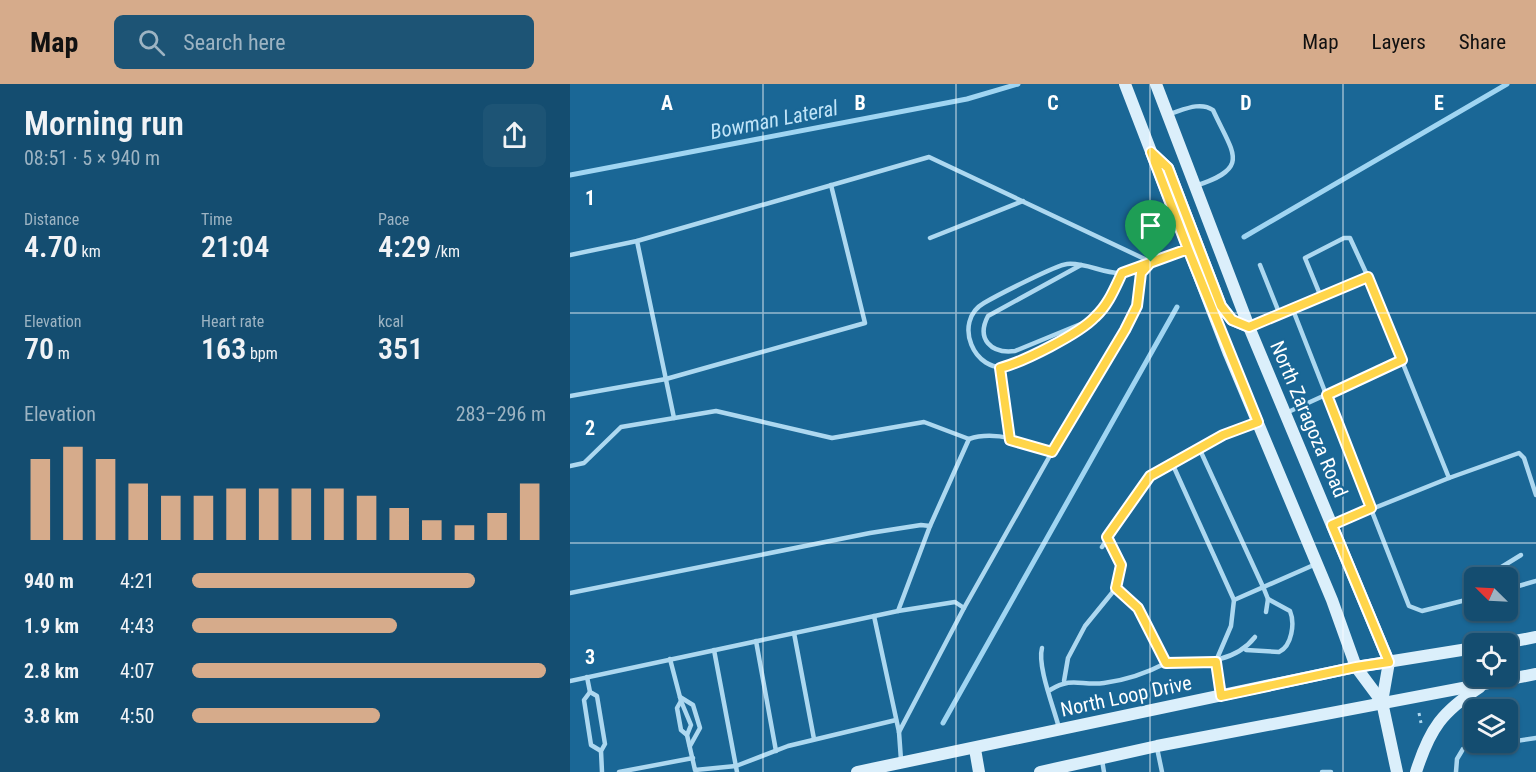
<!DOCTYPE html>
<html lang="en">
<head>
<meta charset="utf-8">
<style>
	:root { --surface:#144d70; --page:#1d5475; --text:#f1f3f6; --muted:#9db4c3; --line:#336483; --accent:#d6ab8b }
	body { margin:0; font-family:"Roboto Condensed",sans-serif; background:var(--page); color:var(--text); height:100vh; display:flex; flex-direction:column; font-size:22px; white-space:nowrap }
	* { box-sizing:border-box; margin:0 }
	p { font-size:20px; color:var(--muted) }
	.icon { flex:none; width:33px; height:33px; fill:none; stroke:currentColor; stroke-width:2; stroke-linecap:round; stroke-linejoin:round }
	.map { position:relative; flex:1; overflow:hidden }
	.panel { display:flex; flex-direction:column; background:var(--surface); width:570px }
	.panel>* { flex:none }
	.needle { width:39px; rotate:294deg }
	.fabs { position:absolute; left:894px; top:483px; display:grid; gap:12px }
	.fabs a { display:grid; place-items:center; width:54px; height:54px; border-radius:9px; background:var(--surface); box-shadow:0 2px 4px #0004,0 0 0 2px var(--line); font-size:30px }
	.pin { position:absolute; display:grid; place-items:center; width:51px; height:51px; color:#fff; margin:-62px -26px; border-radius:50% 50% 50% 0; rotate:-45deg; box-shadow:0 0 6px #0007 }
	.pin .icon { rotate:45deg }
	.round { display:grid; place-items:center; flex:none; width:63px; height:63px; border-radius:9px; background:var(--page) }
	.headline { display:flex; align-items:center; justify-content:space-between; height:102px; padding:0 24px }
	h1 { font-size:33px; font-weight:600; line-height:45px }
	.figures { display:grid; grid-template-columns:repeat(3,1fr); gap:9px; height:102px; padding:6px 24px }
	.figures div { display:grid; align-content:center }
	.figures b { font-size:30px; font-weight:600 }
	.figures small { font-size:16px; font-weight:400 }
	.figures p { font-size:16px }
	.chart { height:168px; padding:12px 24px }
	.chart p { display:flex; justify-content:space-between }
	.chart svg { width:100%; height:108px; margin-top:6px; stroke:var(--accent); stroke-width:6 }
	ul { padding:0 24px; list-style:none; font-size:20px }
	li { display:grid; grid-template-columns:96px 72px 1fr; align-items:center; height:45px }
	li i { height:15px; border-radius:8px; background:var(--accent) }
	header { display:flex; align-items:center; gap:36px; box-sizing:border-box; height:84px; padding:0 30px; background:var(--accent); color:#111 }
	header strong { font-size:28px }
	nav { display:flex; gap:33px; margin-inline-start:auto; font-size:21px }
	.search { width:420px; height:54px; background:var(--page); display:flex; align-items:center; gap:15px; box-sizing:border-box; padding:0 21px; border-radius:9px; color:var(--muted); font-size:22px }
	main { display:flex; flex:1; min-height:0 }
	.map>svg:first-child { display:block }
</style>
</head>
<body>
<header>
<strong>Map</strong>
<div class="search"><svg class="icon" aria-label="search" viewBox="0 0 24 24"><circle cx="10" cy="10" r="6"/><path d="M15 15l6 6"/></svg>Search here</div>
<nav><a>Map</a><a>Layers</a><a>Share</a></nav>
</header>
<main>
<section class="panel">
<div class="headline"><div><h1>Morning run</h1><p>08:51 · 5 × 940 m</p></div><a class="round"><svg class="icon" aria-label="share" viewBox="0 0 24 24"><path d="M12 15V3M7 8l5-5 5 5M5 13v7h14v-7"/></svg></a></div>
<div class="figures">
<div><p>Distance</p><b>4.70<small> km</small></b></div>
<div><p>Time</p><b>21:04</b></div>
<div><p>Pace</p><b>4:29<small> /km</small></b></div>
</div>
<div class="figures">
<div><p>Elevation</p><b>70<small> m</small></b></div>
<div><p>Heart rate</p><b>163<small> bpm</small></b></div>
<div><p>kcal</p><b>351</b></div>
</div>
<div class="chart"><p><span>Elevation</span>283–296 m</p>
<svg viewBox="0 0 160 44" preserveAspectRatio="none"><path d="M5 44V11M15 44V6M25 44V11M35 44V21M45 44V26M55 44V26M65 44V23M75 44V23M85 44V23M95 44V23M105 44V26M115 44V31M125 44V36M135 44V38M145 44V33M155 44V21"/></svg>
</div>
<ul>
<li><b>940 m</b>4:21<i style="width:80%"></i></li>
<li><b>1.9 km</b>4:43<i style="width:58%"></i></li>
<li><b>2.8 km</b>4:07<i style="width:100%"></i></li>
<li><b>3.8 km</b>4:50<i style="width:53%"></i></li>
</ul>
</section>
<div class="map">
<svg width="966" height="688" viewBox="0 0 966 688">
	<rect width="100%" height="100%" fill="#1a6796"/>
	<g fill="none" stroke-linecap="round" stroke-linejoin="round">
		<!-- stream -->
		<g stroke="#a0d5f2" stroke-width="5">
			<path d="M0 91 397 15 448 0"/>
			<path d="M674 153 937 0"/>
			<path d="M373 639 607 223"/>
		</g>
		<!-- path -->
		<path stroke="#add8f0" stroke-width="3" stroke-dasharray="3 4.5" stroke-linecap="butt" d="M849 629 851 639"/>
		<!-- service -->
		<g stroke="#add8f0" stroke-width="4.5">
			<path d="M599 30C613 26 630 17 643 26 663 70 682 84 625 102"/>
			<path d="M360 154 453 117"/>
			<path d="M67 157 104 334"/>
			<path d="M0 171 67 157 359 73 581 178"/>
			<path d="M511 181 418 232C406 255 421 270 445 267L518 237"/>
			<path d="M690 181 710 231"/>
			<path d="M552 189C548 199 544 210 538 218 521 243 468 274 439 282 404 291 382 237 414 219 426 212 486 181 497 180 515 178 534 190 551 189 561 189 573 181 581 178"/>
			<path d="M751 213 735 174 774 154H780L798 193"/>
			<path d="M723 226 839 522 852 527 904 514"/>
			<path d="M681 242 798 193 879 394 949 369 954 374 966 411"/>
			<path d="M430 284 440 355"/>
			<path d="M0 312 96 295 295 239 261 101"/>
			<path d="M716 329 832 276"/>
			<path d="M686 339 653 351 630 366 694 505 698 515 696 528"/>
			<path d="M482 368 567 222 571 189 581 178 617 165"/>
			<path d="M602 379 664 516"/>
			<path d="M0 382 14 379 51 343 146 327 262 354 354 338 399 355"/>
			<path d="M762 441 879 394"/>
			<path d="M360 442 399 355C425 346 457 358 482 368L394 524"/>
			<path d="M532 463 580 392 630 366"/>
			<path d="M922 494 925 487 951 471"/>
			<path d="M546 504 568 523 596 579C628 578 663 581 685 553"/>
			<path d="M938 505 966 497"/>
			<path d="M0 509 300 449 351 441 360 442 328 527"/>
			<path d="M304 532 329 648 331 676"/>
			<path d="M224 549 244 655"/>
			<path d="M186 557 206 667"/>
			<path d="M472 564C467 582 484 624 489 644"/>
			<path d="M144 566 167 688"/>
			<path d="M676 566 709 568C722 562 725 539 720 527L698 515"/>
			<path d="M100 575 111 617 121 641 117 651 125 686 166 682 218 662 326 636"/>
			<path d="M17 593 20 608 27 612 35 660 31 667 32 688"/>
			<path d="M0 597 328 527 385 518 394 524 329 648"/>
			<path d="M494 597 498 574 515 542 546 504 551 481 537 453"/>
			<path d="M480 606C503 592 510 602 534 599 557 596 575 590 596 579"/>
			<path d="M20 608 14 616 21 661 31 667"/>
			<path d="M651 609 646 577 661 542 664 516 746 480"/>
			<path d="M110 613 123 621 130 644 120 662"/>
			<path d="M111 617 107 624 111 646 117 651"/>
			<path d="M587 664 592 688"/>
			<path d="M532 676 534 688"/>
			<path d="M49 688 123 674"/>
			<path d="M752 688H761"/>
			<path d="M886 688 887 675 893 665 966 654"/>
		</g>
		<!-- secondary -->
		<g stroke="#dbeffb" stroke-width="12">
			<path d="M555 0 659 270 762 516 786 583 812 618"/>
			<path d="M586 0 679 243 819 578 812 618 827 688"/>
			<path d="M584 71 598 84 651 222 662 236 679 243"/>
			<path d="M929 560 966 553"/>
			<path d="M405 665 409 688"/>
			<path d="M287 688 786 583 904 564"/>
			<path d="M470 688 587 662 966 590"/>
			<path d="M846 688C860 644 872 628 910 603"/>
		</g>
	</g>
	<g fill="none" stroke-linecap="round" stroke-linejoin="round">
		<defs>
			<path id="route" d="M581 178 571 189 567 222 555 246 482 368 440 356 430 284C453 278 509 250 525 233 538 221 544 206 552 189L618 165 688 338 653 351 580 392 537 453 551 481 546 504 568 524 596 579 646 578 651 612 786 583 819 578 762 441 801 424 757 311 832 276 798 193 679 243 662 236 651 222 598 84 581 68 618 165 581 178"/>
		</defs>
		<!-- route casing -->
		<use href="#route" stroke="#fff" stroke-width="12"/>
		<!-- route -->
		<use href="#route" stroke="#ffd54a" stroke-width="8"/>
	</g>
	<!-- grid -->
	<path fill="none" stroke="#fff" stroke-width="1.5" stroke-opacity="0.55" d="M193 0V688M386 0V688M580 0V688M773 0V688M0 229H966M0 459H966"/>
	<g text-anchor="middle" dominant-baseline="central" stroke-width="4.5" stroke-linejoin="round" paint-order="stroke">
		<!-- street labels -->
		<g font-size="20" fill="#fff" stroke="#1a6796">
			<text transform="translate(739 335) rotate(67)">North Zaragoza Road</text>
			<text transform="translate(556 612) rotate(-12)">North Loop Drive</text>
		</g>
		<!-- water labels -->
		<g font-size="21" font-style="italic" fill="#c0e4f8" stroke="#1a6796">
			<text transform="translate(204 36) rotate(-11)">Bowman Lateral</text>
		</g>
	</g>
	<g font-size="20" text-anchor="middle" font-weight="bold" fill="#fff" stroke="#1a6796" stroke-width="4.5" stroke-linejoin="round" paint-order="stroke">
		<text x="97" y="26">A</text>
		<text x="290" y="26">B</text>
		<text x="483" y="26">C</text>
		<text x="676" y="26">D</text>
		<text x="869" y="26">E</text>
		<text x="20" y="121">1</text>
		<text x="20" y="351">2</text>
		<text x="20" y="580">3</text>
	</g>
</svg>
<div class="fabs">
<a><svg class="needle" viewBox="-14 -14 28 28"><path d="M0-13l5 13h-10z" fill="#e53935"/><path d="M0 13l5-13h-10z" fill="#9db4c3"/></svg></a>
<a><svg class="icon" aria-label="locate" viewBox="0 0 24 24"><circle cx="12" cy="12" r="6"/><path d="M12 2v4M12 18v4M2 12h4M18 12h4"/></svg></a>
<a><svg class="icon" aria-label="layers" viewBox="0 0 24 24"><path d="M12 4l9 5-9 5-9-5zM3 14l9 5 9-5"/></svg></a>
</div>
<div class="pin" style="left:581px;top:178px;background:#1e9e55"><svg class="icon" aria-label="arrive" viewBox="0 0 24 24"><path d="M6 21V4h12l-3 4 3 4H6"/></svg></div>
</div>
</main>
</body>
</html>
